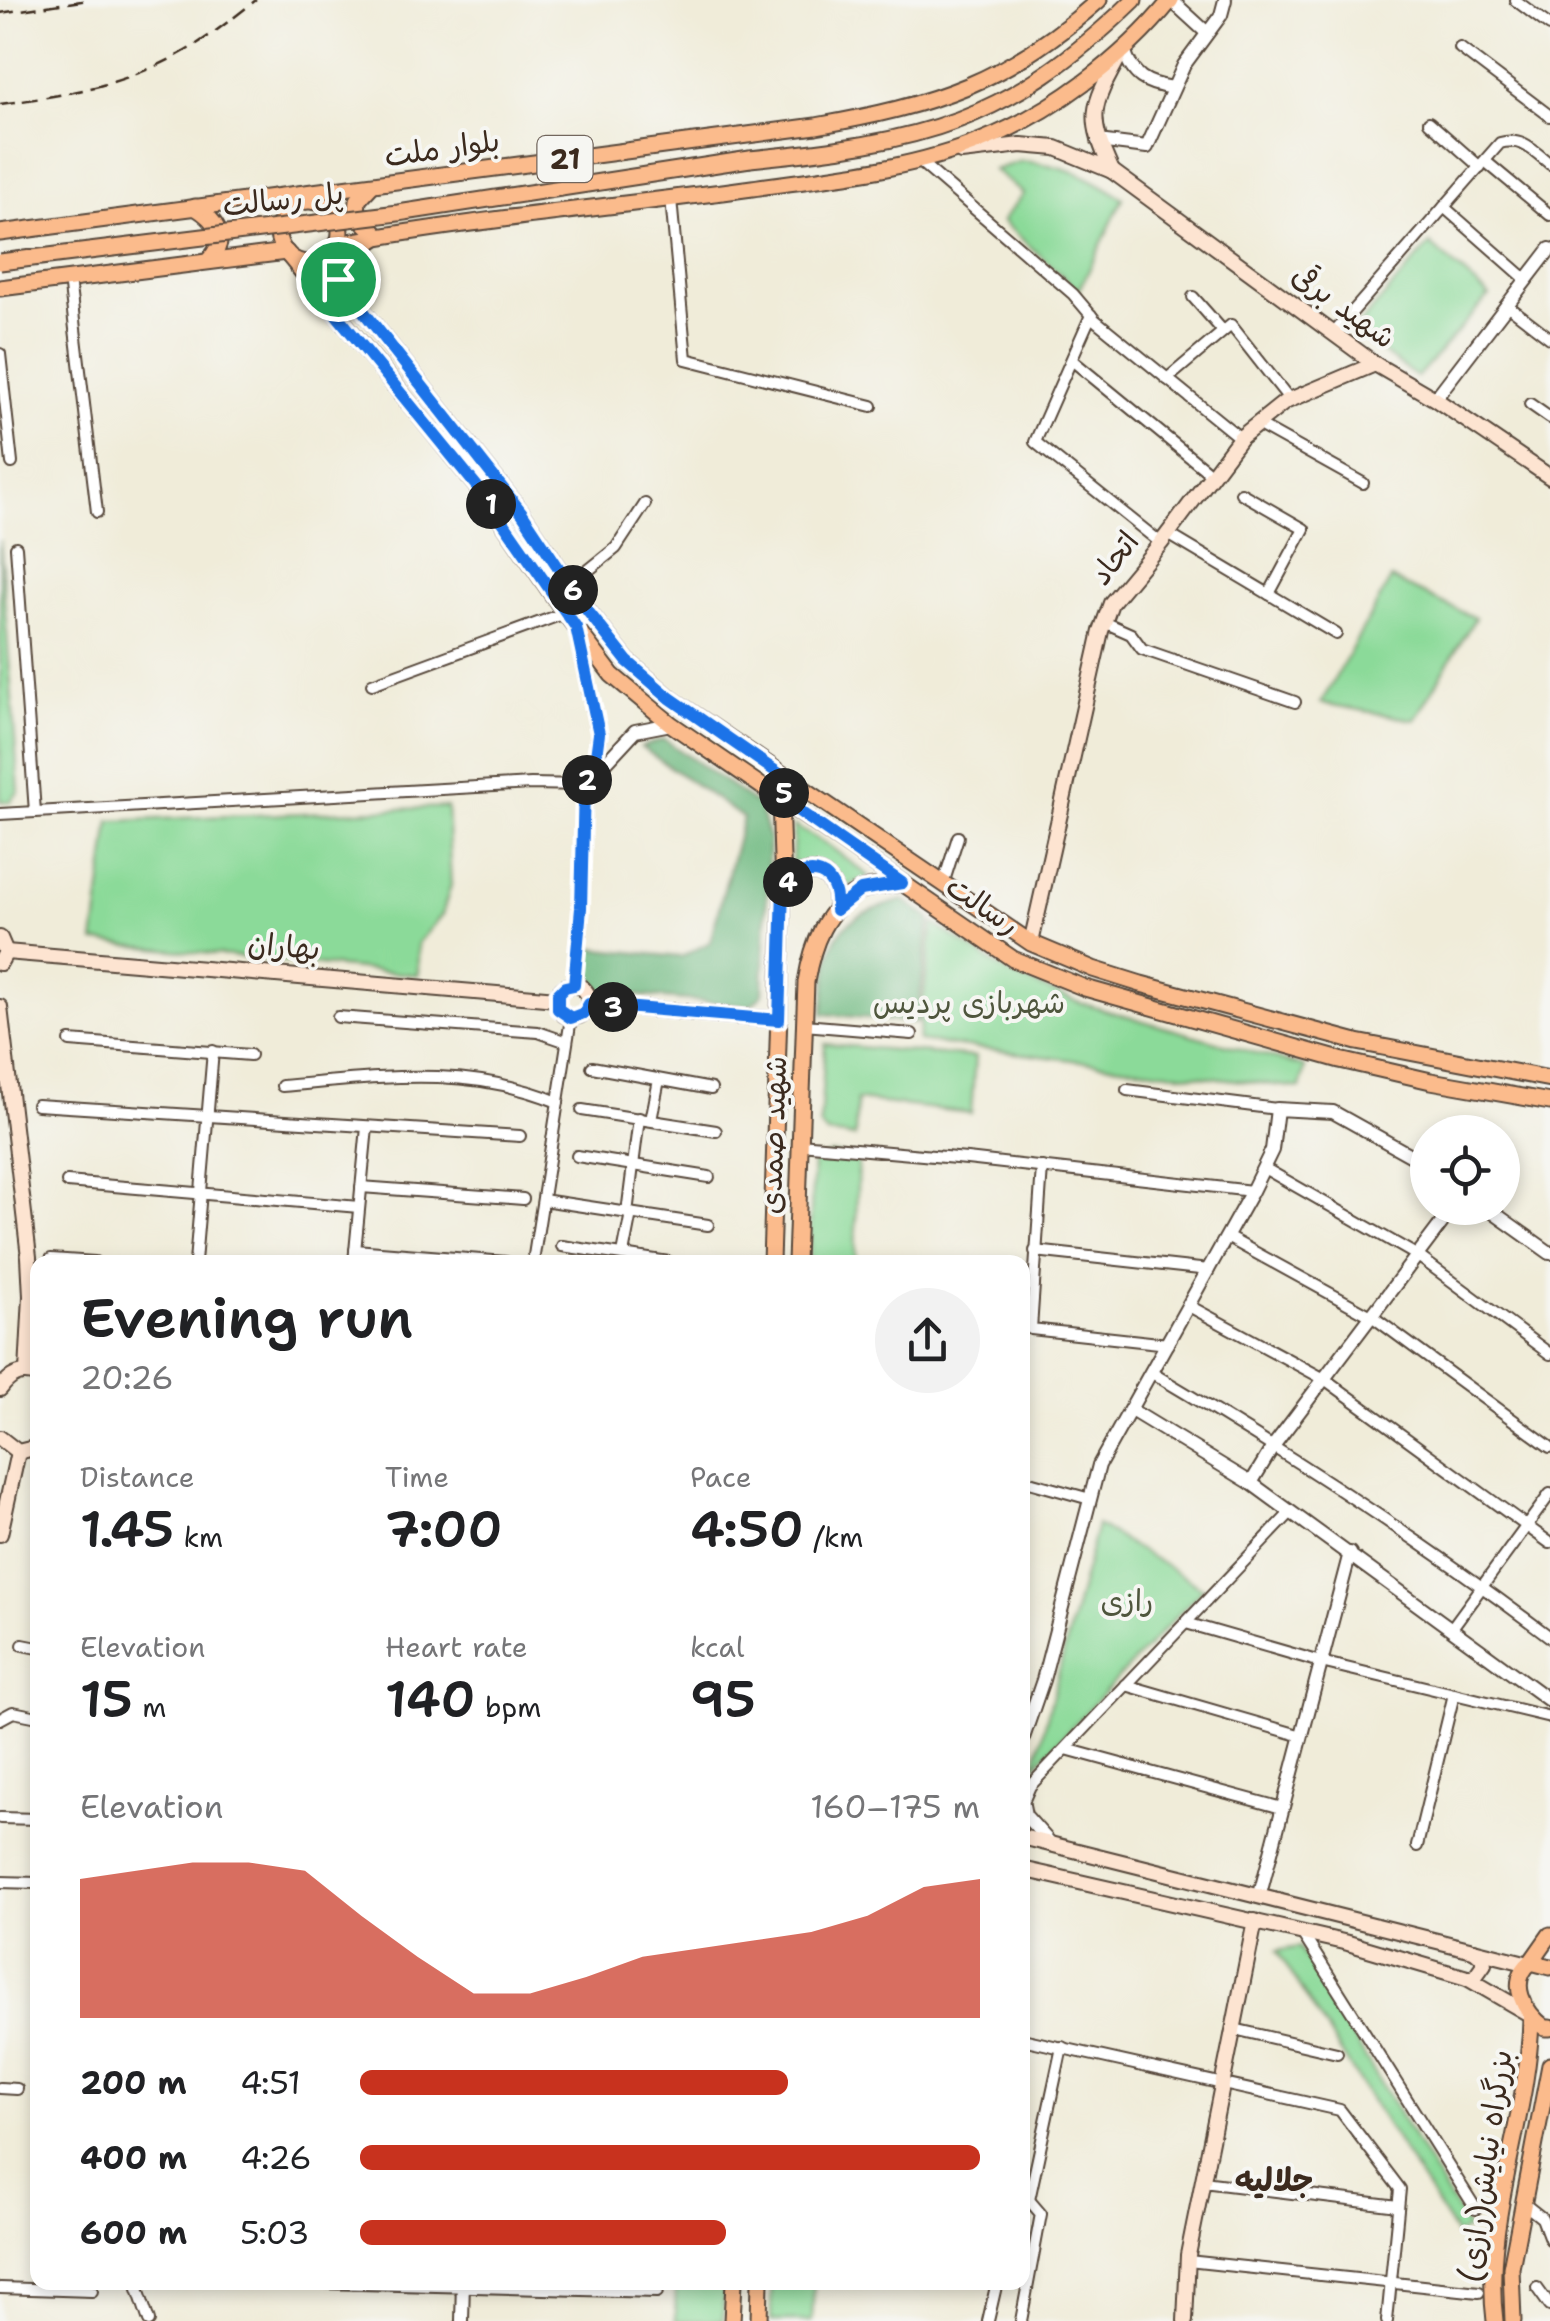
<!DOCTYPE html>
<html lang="en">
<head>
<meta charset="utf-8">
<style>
	:root { --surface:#fff; --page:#f2f2f2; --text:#202124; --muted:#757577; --accent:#c8321e }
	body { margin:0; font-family:"Shantell Sans","Playpen Sans Arabic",sans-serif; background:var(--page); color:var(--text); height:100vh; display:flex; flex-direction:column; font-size:38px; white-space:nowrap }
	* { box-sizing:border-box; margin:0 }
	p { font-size:32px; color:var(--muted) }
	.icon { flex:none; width:55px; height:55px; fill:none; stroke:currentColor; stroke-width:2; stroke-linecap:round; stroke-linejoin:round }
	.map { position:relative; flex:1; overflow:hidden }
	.drawer { position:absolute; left:30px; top:1255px; width:1000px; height:1035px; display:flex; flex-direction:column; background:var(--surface); border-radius:20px; box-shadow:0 5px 15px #0003 }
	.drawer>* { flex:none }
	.tools { position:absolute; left:1410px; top:1115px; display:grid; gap:20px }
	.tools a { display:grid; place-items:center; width:110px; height:110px; border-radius:50%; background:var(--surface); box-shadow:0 5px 15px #0003; font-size:50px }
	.pin { position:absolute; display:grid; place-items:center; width:85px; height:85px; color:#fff; margin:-42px; border:5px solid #fff; border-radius:50%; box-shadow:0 2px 10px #0007 }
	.km { position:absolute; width:50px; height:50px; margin:-25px; border-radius:50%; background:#222; color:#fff; font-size:28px; line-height:50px; text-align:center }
	.round { display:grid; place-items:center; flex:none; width:105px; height:105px; border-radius:52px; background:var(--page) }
	.overview { display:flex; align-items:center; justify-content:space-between; height:170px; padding:0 50px }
	h1 { font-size:55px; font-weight:600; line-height:75px }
	.stats { display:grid; grid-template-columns:repeat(3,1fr); gap:15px; height:170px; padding:10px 50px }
	.stats div { display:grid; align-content:center }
	.stats b { font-size:50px; font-weight:600 }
	.stats small { font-size:28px; font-weight:400 }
	.stats p { font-size:28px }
	.chart { height:280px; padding:20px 50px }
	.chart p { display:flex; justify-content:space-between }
	.chart svg { width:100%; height:180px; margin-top:10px; fill:var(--accent); opacity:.7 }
	ul { padding:0 50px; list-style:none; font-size:32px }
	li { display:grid; grid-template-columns:160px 120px 1fr; align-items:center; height:75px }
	li i { height:25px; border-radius:12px; background:var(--accent) }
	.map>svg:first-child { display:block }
</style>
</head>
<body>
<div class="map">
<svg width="1550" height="2321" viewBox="0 0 1550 2321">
	<rect width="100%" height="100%" fill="#f6f6f2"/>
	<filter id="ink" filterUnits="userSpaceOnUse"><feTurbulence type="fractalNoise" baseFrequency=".01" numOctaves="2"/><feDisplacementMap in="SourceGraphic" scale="20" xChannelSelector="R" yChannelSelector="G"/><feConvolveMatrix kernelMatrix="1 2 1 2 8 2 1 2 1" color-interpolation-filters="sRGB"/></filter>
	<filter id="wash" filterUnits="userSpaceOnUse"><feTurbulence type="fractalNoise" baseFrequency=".0048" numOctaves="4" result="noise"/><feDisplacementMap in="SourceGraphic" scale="40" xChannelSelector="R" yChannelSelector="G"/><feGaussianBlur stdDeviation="2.25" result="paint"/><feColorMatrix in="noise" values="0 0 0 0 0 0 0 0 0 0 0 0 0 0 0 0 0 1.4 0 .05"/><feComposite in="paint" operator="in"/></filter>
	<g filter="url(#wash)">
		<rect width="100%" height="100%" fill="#f0ecd9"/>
		<!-- green -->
		<g fill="#8bda99" stroke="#63825c" stroke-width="2.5">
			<path d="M1021 161C1066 165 1085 174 1123 198L1079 291 1002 221 1023 194 994 170Z"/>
			<path d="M1430 244 1489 296 1417 377 1353 332Z"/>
			<path d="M0 540 19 791 10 802 0 801Z"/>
			<path d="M1391 579 1475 618 1415 720 1321 703Z"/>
			<path d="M447 807 451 885 442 915 418 943V975L94 942 110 821Z"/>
			<path d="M794 826 828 845 869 876 843 889C835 865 815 863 792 864Z"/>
			<path d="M933 923 1011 975 1080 1003 1305 1067 1300 1088 918 1041Z"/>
			<path d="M825 1044 975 1057 971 1113 857 1100 855 1137 827 1134 820 1126Z"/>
			<path d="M831 1154 858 1157 855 1262H809L813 1159Z"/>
			<path d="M1097 1525 1203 1588 1034 1767Z"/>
			<path d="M1299 1947 1468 2229 1456 2235 1277 1951Z"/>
			<path d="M676 2283H724L723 2321H675Z"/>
			<path d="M771 2283H814L812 2321H771Z"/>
		</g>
		<!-- forest -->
		<g fill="#70ba81" stroke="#567250" stroke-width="2.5">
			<path d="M664 739 759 806 769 839 763 994 750 1006 600 992 588 968V948L681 957 710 942 743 818 641 747Z"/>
			<path d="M904 900 930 919 917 1023 823 1014C831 939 826 921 904 900Z"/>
		</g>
	</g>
	<g filter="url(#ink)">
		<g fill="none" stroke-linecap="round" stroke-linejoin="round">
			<defs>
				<g id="minor">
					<path d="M1515 0 1550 26"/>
					<path d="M1460 48 1550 116"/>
					<path d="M1429 122 1480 167"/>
					<path d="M919 161 1073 294 1095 320 1240 438"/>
					<path d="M1485 161 1550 215"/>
					<path d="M671 199 686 359 872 406"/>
					<path d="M1444 207 1527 280"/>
					<path d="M69 279 97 512"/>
					<path d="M1193 297 1223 331"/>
					<path d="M1507 305 1550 338"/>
					<path d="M1091 315 1035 442 1161 543"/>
					<path d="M1333 334 1500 143C1522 137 1534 151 1550 164"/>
					<path d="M0 354 12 463"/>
					<path d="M1073 361 1212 475"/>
					<path d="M1167 379 1231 325 1290 400"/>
					<path d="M1530 404 1550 418"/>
					<path d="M1257 424 1363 483"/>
					<path d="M1241 493 1304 529 1269 594"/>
					<path d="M1168 534 1336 634"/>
					<path d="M16 547 35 812"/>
					<path d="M570 585 616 548 645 504"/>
					<path d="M1104 622 1131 634 1142 649 1295 702"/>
					<path d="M372 684 565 613"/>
					<path d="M0 814 531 784 585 785"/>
					<path d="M943 884 958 837"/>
					<path d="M338 1017 538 1032 567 1042"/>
					<path d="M804 1025 912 1034"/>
					<path d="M70 1041 250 1055"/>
					<path d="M592 1067 711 1089"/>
					<path d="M282 1086C379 1078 466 1064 558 1102"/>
					<path d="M1127 1090 1277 1109"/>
					<path d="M37 1105 520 1136"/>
					<path d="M582 1110 716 1131"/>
					<path d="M651 1120 659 1080"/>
					<path d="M800 1144 967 1159 1252 1191"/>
					<path d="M577 1156 709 1177"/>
					<path d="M1042 1167 1031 1329 1168 1344"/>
					<path d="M1264 1168 1418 1256 1550 1354"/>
					<path d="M67 1182 359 1207"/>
					<path d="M361 1187 523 1199"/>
					<path d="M543 1200 708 1225"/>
					<path d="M627 1213 639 1118"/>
					<path d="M1227 1237 1373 1317 1550 1447"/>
					<path d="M562 1246 669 1262"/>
					<path d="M355 1250 506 1262"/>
					<path d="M1035 1251 1209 1270"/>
					<path d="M623 1254 631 1213"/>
					<path d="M51 1259 95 1262"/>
					<path d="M195 1262 213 1051"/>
					<path d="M354 1262 367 1127"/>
					<path d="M533 1262 571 1018"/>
					<path d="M1189 1306 1326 1380 1550 1543"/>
					<path d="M1152 1373C1289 1454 1423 1541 1550 1637"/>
					<path d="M1022 1480 1090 1499"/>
					<path d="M1186 1623 1321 1662 1550 1717"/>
					<path d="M1451 1629 1550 1494"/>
					<path d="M23 1645 38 1648"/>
					<path d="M1126 1685 1302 1736"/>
					<path d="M0 1719 13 1712 38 1717"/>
					<path d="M1066 1749 1282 1808"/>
					<path d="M1023 1802 1030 1786 1291 1512"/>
					<path d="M0 1818 38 1819"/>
					<path d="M1417 1846 1454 1694"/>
					<path d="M0 1882 38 1883"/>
					<path d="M1302 1933 1476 2209"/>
					<path d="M1234 2029 1337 2053"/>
					<path d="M1022 2039 1340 2110 1400 2189 1387 2321"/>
					<path d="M0 2088 17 2089"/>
					<path d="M1203 2182 1398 2206"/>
					<path d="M1022 2203 1029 2200 1062 2047"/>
					<path d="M1523 2203 1542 2218 1550 2239"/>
					<path d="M1188 2261 1479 2292"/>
					<path d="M144 2282 138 2289 149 2321"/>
					<path d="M285 2282 657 2292"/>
					<path d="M0 2288 92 2291"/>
					<path d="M1537 2288 1550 2306"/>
					<path d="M988 2321 997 2282"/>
					<path d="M1021 2321 1041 2214 1029 2200"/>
				</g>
				<g id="tertiary">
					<path d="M1171 0 1206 32"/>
					<path d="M1124 49C1132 77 1146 84 1173 88"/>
					<path d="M1098 141 1147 147 1184 65 1221 15 1225 0"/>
					<path d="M1435 399 1550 249"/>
					<path d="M576 630 599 734 596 757 585 785 635 731 671 724"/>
					<path d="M574 985 581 908 585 785"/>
					<path d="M1487 1208 1550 1253"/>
					<path d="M1131 1410 1251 1483 1550 1701"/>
					<path d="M1251 1483 1274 1445 1453 1208"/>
					<path d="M1022 1741 1043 1680 1099 1465 1252 1191 1272 1150 1277 1109 1333 1112 1428 1165"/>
					<path d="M1022 1800 1025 1815 1051 1844"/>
					<path d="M1260 1894 1350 1553"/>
					<path d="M462 2321 463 2282"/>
				</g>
				<g id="secondary">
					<path d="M961 152 1021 145 1056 148 1112 171C1087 116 1091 108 1119 57"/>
					<path d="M1112 171 1375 364 1435 399 1550 477"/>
					<path d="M0 938 6 952 0 963"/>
					<path d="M1031 943 1101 631 1111 603 1161 543 1240 438 1285 402 1375 364"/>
					<path d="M6 952 557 999"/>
					<circle cx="573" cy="1001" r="16"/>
					<path d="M589 1004 779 1020"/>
					<path d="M0 1007 29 1257 31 1296 27 1372"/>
					<path d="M0 1389C10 1375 21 1369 38 1376"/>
					<path d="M0 1438 18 1452 34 1448 38 1444"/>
					<path d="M0 1534 18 1452"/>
					<path d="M1022 1837 1529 1964"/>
					<path d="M1022 1869 1348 1943 1467 1978 1529 2014"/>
					<path d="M1467 1978H1474L1484 1964 1482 1957 1474 1950"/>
					<path d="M1185 2321 1188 2255 1255 1921"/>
				</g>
				<g id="primary">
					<circle cx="309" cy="232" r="31"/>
					<path d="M337 244 338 279 522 513 586 609 627 661 670 698 1031 943 1093 969 1141 984 1357 1042 1550 1079"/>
					<path d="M286 252 488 500 565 613 612 675 671 724 1013 959 1085 988 1340 1060 1431 1081 1550 1102"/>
					<path d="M317 292 319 281 328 276 338 279 360 249 378 236"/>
					<path d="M783 888C807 859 840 871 836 910"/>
					<path d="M771 1262 783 888 780 798 784 793"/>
					<path d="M796 1262 806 982C812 946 825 906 862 890 874 886 889 885 902 883"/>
					<path d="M732 2321 734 2282"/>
					<path d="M759 2321 760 2282"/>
				</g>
				<g id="trunk">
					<path d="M750 159C922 142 1006 124 1134 0"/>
					<path d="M372 185 358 200 357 215 378 236"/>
					<path d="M195 207C216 220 230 238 209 260"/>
					<path d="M0 233 816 126C935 105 1007 82 1099 0"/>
					<path d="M337 244C474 219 614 207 752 188 830 177 910 170 983 140 1053 112 1123 59 1171 0"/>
					<path d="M0 288 286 252"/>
					<path d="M1531 1962 1550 1935"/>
					<path d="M1550 1967 1531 1962C1507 1982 1524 2012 1545 2028H1550"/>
					<path d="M1495 2321C1482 2220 1529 2119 1531 2018"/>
					<path d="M1513 2321 1511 2268 1550 2065"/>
				</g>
			</defs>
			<!-- minor casing -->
			<use href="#minor" stroke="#56473a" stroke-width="14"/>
			<!-- tertiary casing -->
			<use href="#tertiary" stroke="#56473a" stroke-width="16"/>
			<!-- secondary casing -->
			<use href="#secondary" stroke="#56473a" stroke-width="18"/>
			<!-- primary casing -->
			<use href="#primary" stroke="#56473a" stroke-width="19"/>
			<!-- trunk casing -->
			<use href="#trunk" stroke="#56473a" stroke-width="19"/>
			<!-- minor -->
			<use href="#minor" stroke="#fff" stroke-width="10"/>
			<!-- tertiary -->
			<use href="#tertiary" stroke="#fff" stroke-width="12"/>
			<!-- secondary -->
			<use href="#secondary" stroke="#fde4d1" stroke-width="14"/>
			<!-- primary -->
			<use href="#primary" stroke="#fbbb8c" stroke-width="15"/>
			<!-- trunk -->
			<use href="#trunk" stroke="#fbbb8c" stroke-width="15"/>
			<!-- rail -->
			<g stroke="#3b2a1e" stroke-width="2.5" stroke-dasharray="15 8" stroke-linecap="butt">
				<path d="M0 13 88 0"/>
				<path d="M0 104C62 96 124 85 180 54 207 39 232 19 256 0"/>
			</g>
			<defs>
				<path id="trunk-bridge" d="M0 262 398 213 750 159"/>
			</defs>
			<!-- trunk-bridge casing -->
			<use href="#trunk-bridge" stroke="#56473a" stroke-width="19" stroke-linecap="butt"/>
			<!-- trunk-bridge -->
			<use href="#trunk-bridge" stroke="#fbbb8c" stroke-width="15"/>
		</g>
	</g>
	<g fill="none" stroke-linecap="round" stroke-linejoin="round" filter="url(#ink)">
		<defs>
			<path id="route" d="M328 276 338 279 522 513 586 609 627 661 670 698 791 782 780 798 902 883 861 890 836 910C840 871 807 859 783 888L779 1020 589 1004 584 1013 571 1018 558 1009V994L565 987 574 985 581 908 584 785 596 756 599 734 576 627 488 500 318 292 319 282Z"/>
		</defs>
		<!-- route casing -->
		<use href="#route" stroke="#fff" stroke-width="20"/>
		<!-- route -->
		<use href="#route" stroke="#1a73e8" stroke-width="12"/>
	</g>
	<g text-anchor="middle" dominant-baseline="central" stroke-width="8" stroke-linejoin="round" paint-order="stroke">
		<!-- shield labels -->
		<rect fill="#f6f6f2" stroke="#73675e" stroke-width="2.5" x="537.5" y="136" width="55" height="46" rx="8"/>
		<g font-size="28" font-weight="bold" fill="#3b2a1e">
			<text x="565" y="159">21</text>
		</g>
		<!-- street labels -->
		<g font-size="30" fill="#3b2a1e" stroke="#f6f6f2">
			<text transform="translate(442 148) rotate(-8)">بلوار ملت</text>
			<text transform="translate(283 199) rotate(-6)">پل رسالت</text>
			<text transform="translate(1344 306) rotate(36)">شهید برقی</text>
			<text transform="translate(1114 558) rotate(-52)">اتحاد</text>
			<text transform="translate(983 905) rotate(34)">رسالت</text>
			<text transform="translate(284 946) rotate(5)">بهاران</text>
			<text transform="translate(773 1135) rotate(-88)">شهید صمدی</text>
			<text transform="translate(1485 2166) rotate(-82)">بزرگراه نیایش(رازی)</text>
		</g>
		<!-- park labels -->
		<g font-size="30" fill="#4f563d" stroke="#f6f6f2">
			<text x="969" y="1002">شهربازی پردیس</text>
			<text x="1127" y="1600">رازی</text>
		</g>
		<!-- neighbourhood labels -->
		<g font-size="32" font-weight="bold" fill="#3b2a1e" stroke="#f6f6f2">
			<text x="1274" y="2179">جلالیه</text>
		</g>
	</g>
</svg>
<div class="tools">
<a><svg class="icon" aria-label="locate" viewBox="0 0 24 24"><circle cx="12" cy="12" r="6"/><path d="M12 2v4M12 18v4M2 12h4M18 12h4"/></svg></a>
</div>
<div class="pin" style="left:338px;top:279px;background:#1e9e55"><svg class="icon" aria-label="arrive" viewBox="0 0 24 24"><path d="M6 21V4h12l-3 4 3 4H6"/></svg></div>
<b class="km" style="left:491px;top:504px">1</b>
<b class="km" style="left:587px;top:780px">2</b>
<b class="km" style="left:613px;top:1007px">3</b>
<b class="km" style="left:788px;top:882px">4</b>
<b class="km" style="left:784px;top:793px">5</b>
<b class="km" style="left:573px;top:590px">6</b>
<section class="drawer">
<div class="overview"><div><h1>Evening run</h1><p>20:26</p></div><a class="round"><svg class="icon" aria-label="share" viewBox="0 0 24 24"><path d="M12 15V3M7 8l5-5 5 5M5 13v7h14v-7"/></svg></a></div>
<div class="stats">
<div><p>Distance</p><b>1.45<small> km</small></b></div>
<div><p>Time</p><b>7:00</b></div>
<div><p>Pace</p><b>4:50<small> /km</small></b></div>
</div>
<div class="stats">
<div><p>Elevation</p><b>15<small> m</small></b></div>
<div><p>Heart rate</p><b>140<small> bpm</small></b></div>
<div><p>kcal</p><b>95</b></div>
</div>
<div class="chart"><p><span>Elevation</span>160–175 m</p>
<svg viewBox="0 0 160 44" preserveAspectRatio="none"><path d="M0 44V10L10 8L20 6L30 6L40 8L50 19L60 29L70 38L80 38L90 34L100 29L110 27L120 25L130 23L140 19L150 12L160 10V44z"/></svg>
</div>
<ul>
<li><b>200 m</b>4:51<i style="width:69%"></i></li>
<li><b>400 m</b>4:26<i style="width:100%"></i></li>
<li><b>600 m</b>5:03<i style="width:59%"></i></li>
</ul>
</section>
</div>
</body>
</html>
